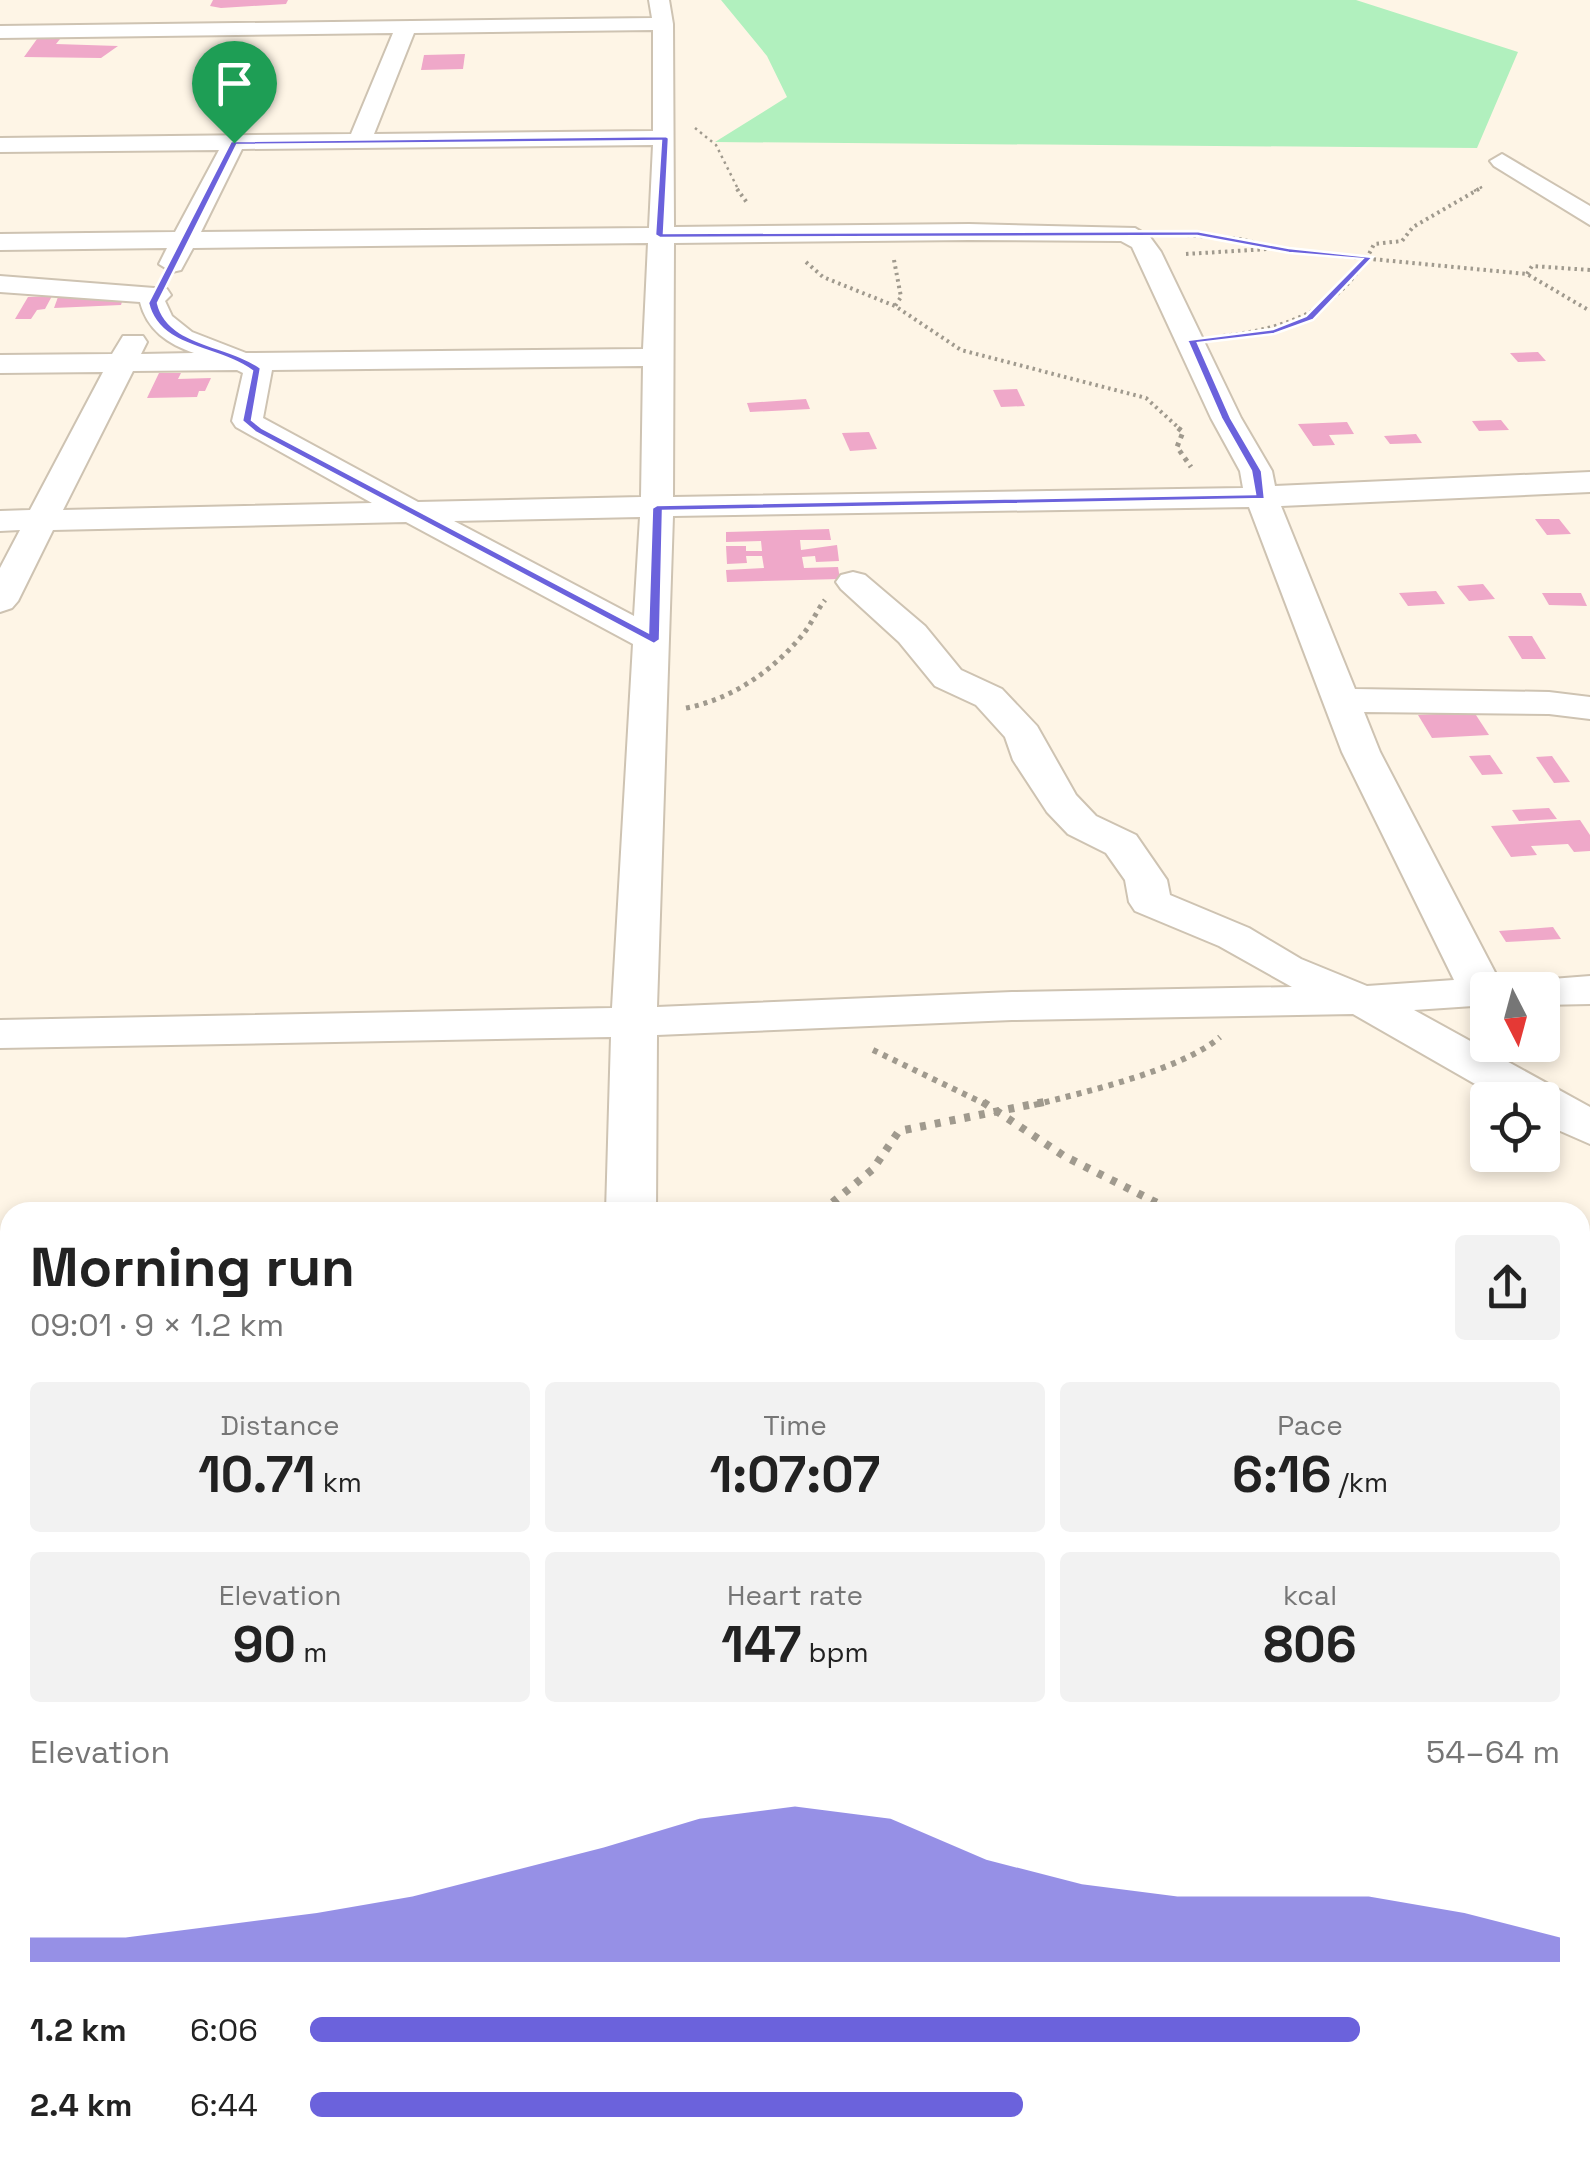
<!DOCTYPE html>
<html lang="en">
<head>
<meta charset="utf-8">
<style>
	:root { --surface:#fff; --page:#f2f2f2; --text:#222; --muted:#767676; --accent:#6b62dc }
	body { margin:0; font-family:"Space Grotesk",sans-serif; background:var(--page); color:var(--text); height:100vh; display:flex; flex-direction:column; font-size:38px; white-space:nowrap }
	* { box-sizing:border-box; margin:0 }
	p { font-size:32px; color:var(--muted) }
	.icon { flex:none; width:55px; height:55px; fill:none; stroke:currentColor; stroke-width:2; stroke-linecap:round; stroke-linejoin:round }
	.map { position:relative; flex:1; overflow:hidden }
	.drawer { position:absolute; left:0px; top:1202px; width:1590px; height:962px; display:flex; flex-direction:column; background:var(--surface); border-radius:30px 30px 0 0; box-shadow:0 5px 15px #0003 }
	.drawer>* { flex:none }
	.needle { width:65px; rotate:174deg }
	.fabs { position:absolute; left:1470px; top:972px; display:grid; gap:20px }
	.fabs a { display:grid; place-items:center; width:90px; height:90px; border-radius:10px; background:var(--surface); box-shadow:0 5px 15px #0003; font-size:50px }
	.pin { position:absolute; display:grid; place-items:center; width:85px; height:85px; color:#fff; margin:-102px -42px; border-radius:50% 50% 50% 0; rotate:-45deg; box-shadow:0 0 10px #0007 }
	.pin .icon { rotate:45deg }
	.round { display:grid; place-items:center; flex:none; width:105px; height:105px; border-radius:10px; background:var(--page) }
	.summary { display:flex; align-items:center; justify-content:space-between; height:170px; padding:0 30px }
	h1 { font-size:55px; font-weight:800; line-height:75px }
	.metrics { display:grid; grid-template-columns:repeat(3,1fr); gap:15px; height:170px; padding:10px 30px }
	.metrics div { display:grid; align-content:center; border-radius:10px; background:var(--page); text-align:center }
	.metrics b { font-size:50px; font-weight:800 }
	.metrics small { font-size:28px; font-weight:400 }
	.metrics p { font-size:28px }
	.chart { height:280px; padding:20px 30px }
	.chart p { display:flex; justify-content:space-between }
	.chart svg { width:100%; height:180px; margin-top:10px; fill:var(--accent); opacity:.7 }
	ul { padding:0 30px; list-style:none; font-size:32px }
	li { display:grid; grid-template-columns:160px 120px 1fr; align-items:center; height:75px }
	li i { height:25px; border-radius:12px; background:var(--accent) }
	.map>svg:first-child { display:block }
</style>
</head>
<body>
<div class="map">
<svg width="1590" height="2164" viewBox="0 0 1590 2164">
	<rect width="100%" height="100%" fill="#fef5e6"/>
	<!-- green -->
	<path fill="#b1f0be" d="M721 0H1356L1518 52 1477 148 715 142 787 97 767 56Z"/>
	<!-- building -->
	<g fill="#efa8c9">
		<path d="M213 0H288L286 4 221 8 210 6Z"/>
		<path d="M37 39H60L56 44 118 46 101 58 24 57Z"/>
		<path d="M465 54 463 69 421 70 424 55Z"/>
		<path d="M124 295 121 305 54 308 58 297Z"/>
		<path d="M52 296 45 309 37 310 31 319H15L28 297Z"/>
		<path d="M1538 352 1546 361 1518 362 1510 353Z"/>
		<path d="M159 373H181L178 379 211 378 205 391H199L197 397 147 398Z"/>
		<path d="M1017 389 1025 406 1001 407 993 390Z"/>
		<path d="M806 399 810 409 750 412 747 403Z"/>
		<path d="M1501 420 1509 430 1479 431 1472 421Z"/>
		<path d="M1347 422 1354 434 1329 435 1335 445 1313 446 1298 424Z"/>
		<path d="M869 432 877 449 850 451 842 433Z"/>
		<path d="M1416 434 1422 443 1390 444 1384 436Z"/>
		<path d="M1535 519H1559L1571 534 1547 535Z"/>
		<path d="M829 529 831 540H800L801 550 837 545 839 561 816 562 815 556 802 557 804 568 838 567 840 579 727 582 726 570 764 568 762 556H746L747 563 727 564 726 546H746V551H762L761 541 726 542V532Z"/>
		<path d="M1483 584 1495 599 1469 601 1457 586Z"/>
		<path d="M1436 591 1445 604 1408 606 1399 593Z"/>
		<path d="M1542 593H1581L1587 606 1549 605Z"/>
		<path d="M1508 636H1532L1546 659H1522Z"/>
		<path d="M1474 712 1489 735 1432 738 1418 715Z"/>
		<path d="M1490 755 1503 774 1482 775 1469 756Z"/>
		<path d="M1552 756 1570 782 1554 783 1536 757Z"/>
		<path d="M1549 808 1557 819 1519 821 1512 810Z"/>
		<path d="M1580 820 1590 835V851L1574 852 1568 844 1531 846 1537 855 1511 857 1491 826Z"/>
		<path d="M1553 927 1561 939 1506 942 1499 931Z"/>
	</g>
	<g fill="none" stroke-linecap="round" stroke-linejoin="round">
		<defs>
			<g id="minor">
				<path d="M649 0H669L673 24 674 227 969 224 1135 228 1150 237 1161 252 1241 418 1272 471 1275 486 1590 472V492L1281 506 1355 689 1549 692 1590 697V719L1549 714 1364 712 1380 752 1499 980 1510 990H1488V1005L1414 1010 1590 1107V1144L1542 1123V1100H1503L1353 1014 1012 1020 657 1035 656 1212H606L611 1037 0 1048V1020L612 1008 633 644 406 522 53 530 18 601 12 608 0 612V568L20 530 0 531V511L30 510 103 372 0 373V355L112 354 123 336H143L147 342 141 354 194 353C168 344 147 330 140 302L0 292V276L167 289 171 295 165 301 172 316 192 332 246 353 643 349 648 243 193 248 181 270 172 272 159 264 167 248 0 250V234L175 232 219 150 0 152V138L351 134 393 33 0 38V26L652 18ZM653 30V131L374 134 414 33ZM653 145 649 228 201 232 242 149ZM969 240 1121 241 1132 247 1211 418 1240 471 1243 488 673 497 674 243ZM643 366 641 497 418 502 263 418 272 370ZM237 370 243 373 232 421 236 427 372 503 63 510 133 371ZM1249 507 1342 752 1454 980 1367 986 1301 959 1249 928 1170 895 1167 880 1136 835 1096 816 1076 795 1037 726 1002 689 961 670 925 626 865 575 853 572 841 575 836 582 841 589 899 642 935 686 976 705 1005 737 1013 760 1047 812 1068 834 1106 853 1125 880 1129 902 1135 911 1219 946 1292 987 1012 992 657 1007 673 516ZM640 517 634 616 454 521Z"/>
				<path d="M1502 154 1590 206V225L1494 166 1490 161Z"/>
				<path d="M1590 976V1004L1542 1005V990H1520L1526 981Z"/>
				<rect x="1580" y="1690" width="10" height="56"/>
				<path d="M10 1731V1789L0 1790V1732Z"/>
				<path d="M568 2155H644L643 2164H567Z"/>
			</g>
		</defs>
		<!-- minor casing -->
		<use href="#minor" stroke="#cec3b2" stroke-width="4"/>
		<!-- path-far5 -->
		<g stroke="#a09a8e" stroke-width="2.5" stroke-dasharray="2.5 4" stroke-linecap="butt">
			<path d="M695 128 716 145 739 191"/>
			<path d="M1474 191 1484 186"/>
		</g>
		<!-- path-far4 -->
		<g stroke="#a09a8e" stroke-width="4" stroke-dasharray="2.5 4" stroke-linecap="butt">
			<path d="M737 189 748 204"/>
			<path d="M1174 234 1240 239 1289 251 1527 274 1590 311"/>
			<path d="M1186 254 1268 249"/>
			<path d="M894 260 901 297 895 306"/>
			<path d="M806 262 823 277 895 306 961 350 1146 398 1181 430"/>
			<path d="M1527 274 1532 266 1590 270"/>
			<path d="M1223 336C1290 328 1344 308 1374 244L1402 241 1413 227 1479 189"/>
		</g>
		<!-- path-far3 -->
		<g stroke="#a09a8e" stroke-width="5" stroke-dasharray="4 5" stroke-linecap="butt">
			<path d="M1178 428 1183 432 1177 447 1191 467"/>
			<path d="M686 708C733 699 774 670 804 633 812 623 817 610 825 600"/>
		</g>
		<!-- path-far2 -->
		<g stroke="#a09a8e" stroke-width="6" stroke-dasharray="5 6" stroke-linecap="butt">
			<path d="M873 1050 987 1105"/>
			<path d="M1034 1105C1085 1092 1182 1070 1220 1037"/>
		</g>
		<!-- path-far1 -->
		<g stroke="#a09a8e" stroke-width="8" stroke-dasharray="6 9" stroke-linecap="butt">
			<path d="M983 1102 1064 1156 1175 1212"/>
			<path d="M821 1212 873 1169 899 1131 1044 1102"/>
			<path d="M1580 1462 1590 1467"/>
		</g>
		<!-- path -->
		<path stroke="#a09a8e" stroke-width="9" stroke-dasharray="8 11" stroke-linecap="butt" d="M63 2164 71 2155"/>
		<!-- minor -->
		<use href="#minor" fill="#fff" fill-rule="evenodd"/>
	</g>
	<!-- route -->
	<path fill="#6b62dc" stroke="#fff" stroke-width="2.5" fill-rule="evenodd" d="M666 136 669 138 664 233 1197 231 1289 248 1373 257 1313 320 1274 334 1198 343 1231 418 1262 471 1265 499 663 511 660 640 654 644 255 432 242 421 252 371C219 346 159 350 148 303L231 141ZM661 141 655 235 660 238 1197 236 1289 253 1362 259 1306 316 1273 329 1187 340 1221 418 1251 471 1255 494 657 505 652 508 648 632 262 428 252 420 261 368C229 344 168 346 158 303L237 145Z"/>
</svg>
<div class="fabs">
<a><svg class="needle" viewBox="-14 -14 28 28"><path d="M0-13l5 13h-10z" fill="#e53935"/><path d="M0 13l5-13h-10z" fill="#767676"/></svg></a>
<a><svg class="icon" aria-label="locate" viewBox="0 0 24 24"><circle cx="12" cy="12" r="6"/><path d="M12 2v4M12 18v4M2 12h4M18 12h4"/></svg></a>
</div>
<div class="pin" style="left:234px;top:143px;background:#1e9e55"><svg class="icon" aria-label="arrive" viewBox="0 0 24 24"><path d="M6 21V4h12l-3 4 3 4H6"/></svg></div>
<section class="drawer">
<div class="summary"><div><h1>Morning run</h1><p>09:01 · 9 × 1.2 km</p></div><a class="round"><svg class="icon" aria-label="share" viewBox="0 0 24 24"><path d="M12 15V3M7 8l5-5 5 5M5 13v7h14v-7"/></svg></a></div>
<div class="metrics">
<div><p>Distance</p><b>10.71<small> km</small></b></div>
<div><p>Time</p><b>1:07:07</b></div>
<div><p>Pace</p><b>6:16<small> /km</small></b></div>
</div>
<div class="metrics">
<div><p>Elevation</p><b>90<small> m</small></b></div>
<div><p>Heart rate</p><b>147<small> bpm</small></b></div>
<div><p>kcal</p><b>806</b></div>
</div>
<div class="chart"><p><span>Elevation</span>54–64 m</p>
<svg viewBox="0 0 160 44" preserveAspectRatio="none"><path d="M0 44V38L10 38L20 35L30 32L40 28L50 22L60 16L70 9L80 6L90 9L100 19L110 25L120 28L130 28L140 28L150 32L160 38V44z"/></svg>
</div>
<ul>
<li><b>1.2 km</b>6:06<i style="width:84%"></i></li>
<li><b>2.4 km</b>6:44<i style="width:57%"></i></li>
</ul>
</section>
</div>
</body>
</html>
